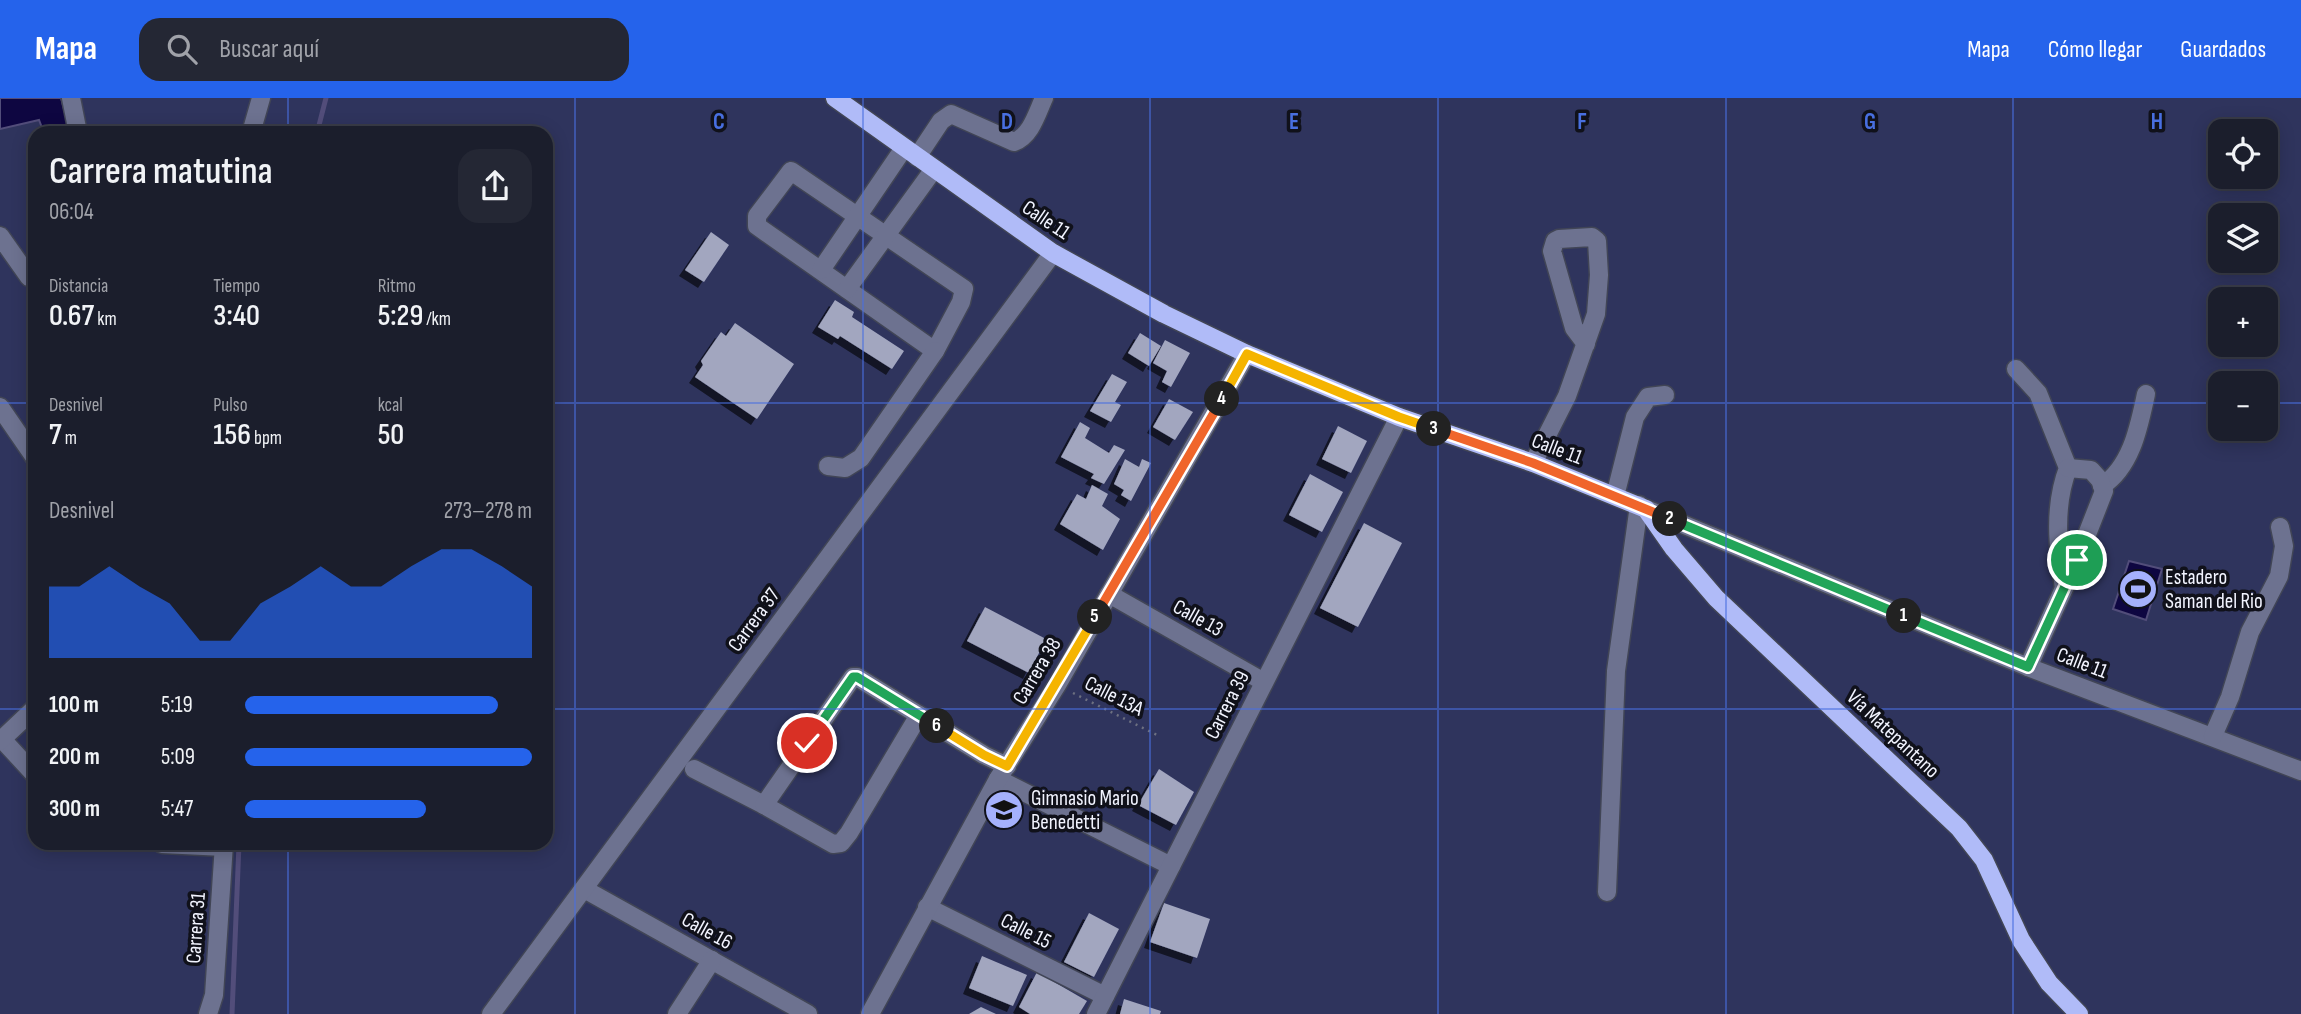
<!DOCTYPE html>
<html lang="es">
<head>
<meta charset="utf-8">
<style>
	:root { --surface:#1b1e2c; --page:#242734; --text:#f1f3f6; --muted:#a0a2a9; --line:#393c48; --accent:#2563eb }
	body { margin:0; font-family:"Sofia Sans Condensed",sans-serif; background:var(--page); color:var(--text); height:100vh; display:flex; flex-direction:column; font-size:26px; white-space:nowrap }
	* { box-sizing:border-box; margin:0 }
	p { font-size:23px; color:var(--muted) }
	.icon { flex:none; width:38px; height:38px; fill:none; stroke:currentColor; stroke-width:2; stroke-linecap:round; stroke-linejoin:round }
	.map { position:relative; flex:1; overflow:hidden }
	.drawer { position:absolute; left:28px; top:28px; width:525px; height:724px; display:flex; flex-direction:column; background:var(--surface); border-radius:21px; box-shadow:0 4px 18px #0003,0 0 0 2px var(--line) }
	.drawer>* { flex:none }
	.controls { position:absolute; left:2208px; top:21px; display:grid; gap:14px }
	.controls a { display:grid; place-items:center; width:70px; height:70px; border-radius:14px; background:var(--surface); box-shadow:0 4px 18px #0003,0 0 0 2px var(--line); font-size:35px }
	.pin { position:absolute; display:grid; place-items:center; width:60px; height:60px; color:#fff; margin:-30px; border:4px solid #fff; border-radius:50%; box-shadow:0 2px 7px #0007 }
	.km { position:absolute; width:35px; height:35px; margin:-18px; border-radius:50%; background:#222; color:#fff; font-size:19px; line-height:35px; text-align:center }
	.round { display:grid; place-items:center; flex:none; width:74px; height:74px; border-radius:21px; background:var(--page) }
	.head { display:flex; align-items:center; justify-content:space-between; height:119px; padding:0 21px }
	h1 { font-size:38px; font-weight:600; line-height:52px }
	.figures { display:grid; grid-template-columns:repeat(3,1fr); gap:10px; height:119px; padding:7px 21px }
	.figures div { display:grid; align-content:center }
	.figures b { font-size:30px; font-weight:600 }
	.figures small { font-size:19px; font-weight:400 }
	.figures p { font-size:19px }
	.chart { height:196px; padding:14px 21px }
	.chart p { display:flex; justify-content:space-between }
	.chart svg { width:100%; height:126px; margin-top:7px; fill:var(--accent); opacity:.7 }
	ul { padding:0 21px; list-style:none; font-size:23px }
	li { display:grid; grid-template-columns:112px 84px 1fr; align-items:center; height:52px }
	li i { height:18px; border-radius:9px; background:var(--accent) }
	header { display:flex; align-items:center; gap:42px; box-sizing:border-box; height:98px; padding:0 35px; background:var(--accent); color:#fff }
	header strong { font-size:33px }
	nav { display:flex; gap:38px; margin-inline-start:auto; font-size:24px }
	.search { width:490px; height:63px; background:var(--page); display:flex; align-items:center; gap:18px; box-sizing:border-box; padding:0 24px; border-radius:21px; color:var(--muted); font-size:26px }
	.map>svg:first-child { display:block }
</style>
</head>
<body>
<header>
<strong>Mapa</strong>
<div class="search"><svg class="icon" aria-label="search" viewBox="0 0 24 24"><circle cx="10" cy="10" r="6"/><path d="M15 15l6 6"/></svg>Buscar aquí</div>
<nav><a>Mapa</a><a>Cómo llegar</a><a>Guardados</a></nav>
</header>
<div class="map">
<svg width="2301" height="916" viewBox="0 0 2301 916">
	<defs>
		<filter id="shadow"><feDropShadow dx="-6" dy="6" stdDeviation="0" flood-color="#0009"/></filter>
	</defs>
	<rect width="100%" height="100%" fill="#24283b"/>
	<!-- green -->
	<path fill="#2f345d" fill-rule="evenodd" d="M0 0H2301V916H0ZM2221 33H2266V79H2221ZM35 35H546V746H35ZM2221 117H2266V163H2221ZM2221 201H2266V247H2221ZM2221 285H2266V331H2221Z"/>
	<!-- water -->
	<g fill="#0e0641" stroke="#524d7a" stroke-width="2">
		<path d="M0 0H61L69 30 44 35 39 22 0 31Z"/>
		<path d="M2129 463 2162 471 2146 522 2113 511Z"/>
	</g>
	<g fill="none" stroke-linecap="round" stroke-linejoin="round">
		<!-- stream -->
		<g stroke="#524d7a" stroke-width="5">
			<path d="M317 35 326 0"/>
			<path d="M232 916 239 746"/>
		</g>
	</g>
	<!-- building -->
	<g fill="#a2a6bf" filter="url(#shadow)">
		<path d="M711 134 729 147 704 184 685 172Z"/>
		<path d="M835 202 854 214 852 219 904 253 892 271 840 238 838 241 818 229Z"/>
		<path d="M735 225 794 266 757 321 695 279 703 267 701 263 721 234 726 238Z"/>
		<path d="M1140 235 1161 248 1149 268 1128 255Z"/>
		<path d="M1165 242 1190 255 1171 289 1162 284 1167 273 1153 265Z"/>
		<path d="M1112 276 1127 284 1115 304 1121 307 1111 324 1090 313Z"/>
		<path d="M1169 301 1193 314 1175 342 1153 329Z"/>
		<path d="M1080 324 1090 330 1085 340 1109 355 1114 347 1125 352 1104 386 1091 380 1094 376 1061 359Z"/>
		<path d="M1338 328 1367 343 1351 375 1322 361Z"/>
		<path d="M1125 361 1139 369 1142 361 1151 365 1131 403 1121 397 1124 392 1114 386Z"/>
		<path d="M1310 376 1343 394 1322 434 1289 417Z"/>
		<path d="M1092 387 1108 396 1102 408 1120 421 1103 452 1060 426 1077 396 1086 401Z"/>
		<path d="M1364 425 1402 445 1358 529 1320 510Z"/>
		<path d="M985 509 1046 541 1029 575 967 543Z"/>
		<path d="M1159 671 1194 694 1176 727 1138 707Z"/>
		<path d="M1164 805 1210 821 1197 860 1150 844Z"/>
		<path d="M1089 815 1119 831 1094 879 1064 864Z"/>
		<path d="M982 858 1027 877 1013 908 969 890Z"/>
		<path d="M1037 874 1087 903 1079 916H1030L1019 909Z"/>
		<path d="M1124 901 1161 913 1160 916H1120Z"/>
		<path d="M981 909 996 916H969Z"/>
	</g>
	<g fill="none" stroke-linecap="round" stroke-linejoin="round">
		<defs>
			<g id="minor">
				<path d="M71 0 78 35"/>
				<path d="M251 35 261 0"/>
				<path d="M917 59 941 23 951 16 1014 44C1031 38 1037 15 1044 0"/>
				<path d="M791 73 964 191 961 204 935 253 757 128V118Z"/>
				<path d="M0 138 29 179"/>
				<path d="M821 172 904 50"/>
				<path d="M847 191 934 71"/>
				<path d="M2016 271 2038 295 2068 370C2053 409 2058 450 2064 490"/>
				<path d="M0 309 35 360"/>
				<path d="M1533 365 1567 298 1596 216 1599 177 1597 143 1592 139 1559 141 1555 143 1552 153 1574 230 1586 246"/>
				<path d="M828 368 845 370 861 360 935 253"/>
				<path d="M2102 388C2132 368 2139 328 2146 296"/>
				<path d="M1615 398 1635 319 1648 299 1665 297"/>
				<path d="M1646 411 2028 569 2301 673"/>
				<path d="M1109 496 1264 584"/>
				<path d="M2028 569 2077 462 2104 393 2100 382 2091 372 2068 370"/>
				<path d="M2213 638 2230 599 2250 534 2279 478 2284 448 2280 429"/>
				<path d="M2 641 35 677"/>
				<path d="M0 643 35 610"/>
				<path d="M694 671 764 707 833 746 841 745 849 735 919 617"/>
				<path d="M998 681 1171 768"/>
				<path d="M764 707 853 579H857L984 657 1007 668"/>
				<path d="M162 746 224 749"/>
				<path d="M584 791 808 916"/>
				<path d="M1607 794 1616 573 1639 407"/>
				<path d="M927 809 1105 898"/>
				<path d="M208 916 214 897 224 746"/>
				<path d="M491 916 1053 155"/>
				<path d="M677 916 712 862"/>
				<path d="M870 916 998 681 1057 587 1247 256"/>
				<path d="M1096 916 1399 319"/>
			</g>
			<path id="major" d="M835 0 1053 155 1164 216 1247 256 1399 319 1533 365 1646 411 1674 451 1716 500 1959 730 1984 762 2021 842 2049 885 2079 916"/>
		</defs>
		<!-- minor casing -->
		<use href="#minor" stroke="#414556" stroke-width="21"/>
		<!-- major casing -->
		<use href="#major" stroke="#414556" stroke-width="21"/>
		<!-- path -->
		<path stroke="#6d7081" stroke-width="2.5" stroke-dasharray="2 5" stroke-linecap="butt" d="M1073 595 1157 637"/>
		<!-- minor -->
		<use href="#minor" stroke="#6d7290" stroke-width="18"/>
		<!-- major -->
		<use href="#major" stroke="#b0bbf8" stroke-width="18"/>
	</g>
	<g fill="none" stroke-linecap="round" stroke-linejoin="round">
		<defs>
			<path id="split-1" d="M1904 518 2028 569 2077 462"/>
			<path id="split-2" d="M1670 421 1904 518"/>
			<path id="split-3" d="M1434 331 1533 365 1670 421"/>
			<path id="split-4" d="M1222 301 1247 256 1399 319 1434 331"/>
			<path id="split-5" d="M1095 519 1222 301"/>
			<path id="split-6" d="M937 628 984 657 1007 668 1095 519"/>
			<path id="split-7" d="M807 645 853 579H857L937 628"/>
		</defs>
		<!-- split-1 casing -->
		<use href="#split-1" stroke="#fff" stroke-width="14"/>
		<!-- split-2 casing -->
		<use href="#split-2" stroke="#fff" stroke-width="14"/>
		<!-- split-3 casing -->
		<use href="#split-3" stroke="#fff" stroke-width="14"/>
		<!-- split-4 casing -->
		<use href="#split-4" stroke="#fff" stroke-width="14"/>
		<!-- split-5 casing -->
		<use href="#split-5" stroke="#fff" stroke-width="14"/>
		<!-- split-6 casing -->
		<use href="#split-6" stroke="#fff" stroke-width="14"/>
		<!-- split-7 casing -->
		<use href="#split-7" stroke="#fff" stroke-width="14"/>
		<!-- split-1 -->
		<use href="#split-1" stroke="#22a559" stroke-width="9"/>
		<!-- split-2 -->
		<use href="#split-2" stroke="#22a559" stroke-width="9"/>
		<!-- split-3 -->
		<use href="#split-3" stroke="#f0652b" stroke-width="9"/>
		<!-- split-4 -->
		<use href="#split-4" stroke="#f5b400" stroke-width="9"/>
		<!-- split-5 -->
		<use href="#split-5" stroke="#f0652b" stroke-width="9"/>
		<!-- split-6 -->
		<use href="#split-6" stroke="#f5b400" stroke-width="9"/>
		<!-- split-7 -->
		<use href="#split-7" stroke="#22a559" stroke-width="9"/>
	</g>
	<!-- grid -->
	<path fill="none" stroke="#486fe0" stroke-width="2" stroke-opacity="0.55" d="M288 0V35M575 0V916M863 0V916M1150 0V916M1438 0V916M1726 0V916M2013 0V916M0 305H35M546 305H2221M2266 305H2301M0 611H35M546 611H2301M288 746V916"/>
	<!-- icons -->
	<defs>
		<symbol id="stadium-disc" viewBox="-11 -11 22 22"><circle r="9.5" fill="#a5b1fc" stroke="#10111a"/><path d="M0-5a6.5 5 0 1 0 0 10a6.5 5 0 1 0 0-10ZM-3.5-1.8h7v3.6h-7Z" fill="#111"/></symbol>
		<symbol id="school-disc" viewBox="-11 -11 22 22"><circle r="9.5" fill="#a5b1fc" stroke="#10111a"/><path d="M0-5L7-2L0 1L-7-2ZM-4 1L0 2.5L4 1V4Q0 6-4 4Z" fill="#111"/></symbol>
	</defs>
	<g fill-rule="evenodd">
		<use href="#stadium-disc" x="2116" y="469" width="44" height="44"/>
		<use href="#school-disc" x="982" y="690" width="44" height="44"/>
	</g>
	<g text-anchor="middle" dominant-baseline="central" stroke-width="7" stroke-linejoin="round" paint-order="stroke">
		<!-- street labels -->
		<g font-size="21" fill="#f2f4ff" stroke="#10111a">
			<text transform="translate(1046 122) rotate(34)">Calle 11</text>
			<text transform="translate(1557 351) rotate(21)">Calle 11</text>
			<text transform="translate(1198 520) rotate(29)">Calle 13</text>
			<text transform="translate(754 522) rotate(-54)">Carrera 37</text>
			<text transform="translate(2082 565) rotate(21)">Calle 11</text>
			<text transform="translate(1037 573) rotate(-59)">Carrera 38</text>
			<text transform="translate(1114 598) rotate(27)">Calle 13A</text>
			<text transform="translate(1227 607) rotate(-63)">Carrera 39</text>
			<text transform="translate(1893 636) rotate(43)">Vía Matepantano</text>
			<text transform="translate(196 830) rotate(-86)">Carrera 31</text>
			<text transform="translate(707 833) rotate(29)">Calle 16</text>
			<text transform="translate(1026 833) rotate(27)">Calle 15</text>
		</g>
		<!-- poi labels -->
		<g font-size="21" fill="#f2f4ff" stroke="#10111a" text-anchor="start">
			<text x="2165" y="479">Estadero<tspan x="2165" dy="24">Saman del Rio</tspan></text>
			<text x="1031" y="700">Gimnasio Mario<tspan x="1031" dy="24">Benedetti</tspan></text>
		</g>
	</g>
	<g font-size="23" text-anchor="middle" font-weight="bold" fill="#486fe0" stroke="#10111a" stroke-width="7" stroke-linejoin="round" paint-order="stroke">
		<text x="719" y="31">C</text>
		<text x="1007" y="31">D</text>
		<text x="1294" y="31">E</text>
		<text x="1582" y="31">F</text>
		<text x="1870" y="31">G</text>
		<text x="2157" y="31">H</text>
	</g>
</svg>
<div class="controls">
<a><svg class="icon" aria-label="locate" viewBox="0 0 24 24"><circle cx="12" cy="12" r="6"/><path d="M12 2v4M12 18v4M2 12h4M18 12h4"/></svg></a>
<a><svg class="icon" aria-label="layers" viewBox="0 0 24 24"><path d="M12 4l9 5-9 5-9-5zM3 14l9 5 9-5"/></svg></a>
<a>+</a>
<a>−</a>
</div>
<div class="pin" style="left:2077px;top:462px;background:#1e9e55"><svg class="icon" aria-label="arrive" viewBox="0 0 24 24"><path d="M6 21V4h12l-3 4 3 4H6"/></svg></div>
<div class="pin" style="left:807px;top:645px;background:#d93025"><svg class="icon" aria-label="check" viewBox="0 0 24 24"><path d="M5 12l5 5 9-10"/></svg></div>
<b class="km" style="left:1904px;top:518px">1</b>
<b class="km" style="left:1670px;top:421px">2</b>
<b class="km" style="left:1434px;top:331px">3</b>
<b class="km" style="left:1222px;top:301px">4</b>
<b class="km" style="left:1095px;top:519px">5</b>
<b class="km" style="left:937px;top:628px">6</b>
<section class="drawer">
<div class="head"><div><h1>Carrera matutina</h1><p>06:04</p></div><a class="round"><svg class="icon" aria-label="share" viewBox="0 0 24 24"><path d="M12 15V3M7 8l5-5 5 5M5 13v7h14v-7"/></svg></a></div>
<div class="figures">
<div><p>Distancia</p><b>0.67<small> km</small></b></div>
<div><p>Tiempo</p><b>3:40</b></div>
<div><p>Ritmo</p><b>5:29<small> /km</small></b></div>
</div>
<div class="figures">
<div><p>Desnivel</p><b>7<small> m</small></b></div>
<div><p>Pulso</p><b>156<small> bpm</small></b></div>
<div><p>kcal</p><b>50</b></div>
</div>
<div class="chart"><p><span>Desnivel</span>273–278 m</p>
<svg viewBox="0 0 160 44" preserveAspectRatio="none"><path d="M0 44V19L10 19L20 12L30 19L40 25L50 38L60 38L70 25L80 19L90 12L100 19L110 19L120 12L130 6L140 6L150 12L160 19V44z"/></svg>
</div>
<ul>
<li><b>100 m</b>5:19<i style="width:88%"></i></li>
<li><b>200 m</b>5:09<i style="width:100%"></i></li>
<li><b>300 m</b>5:47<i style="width:63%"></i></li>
</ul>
</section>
</div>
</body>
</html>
